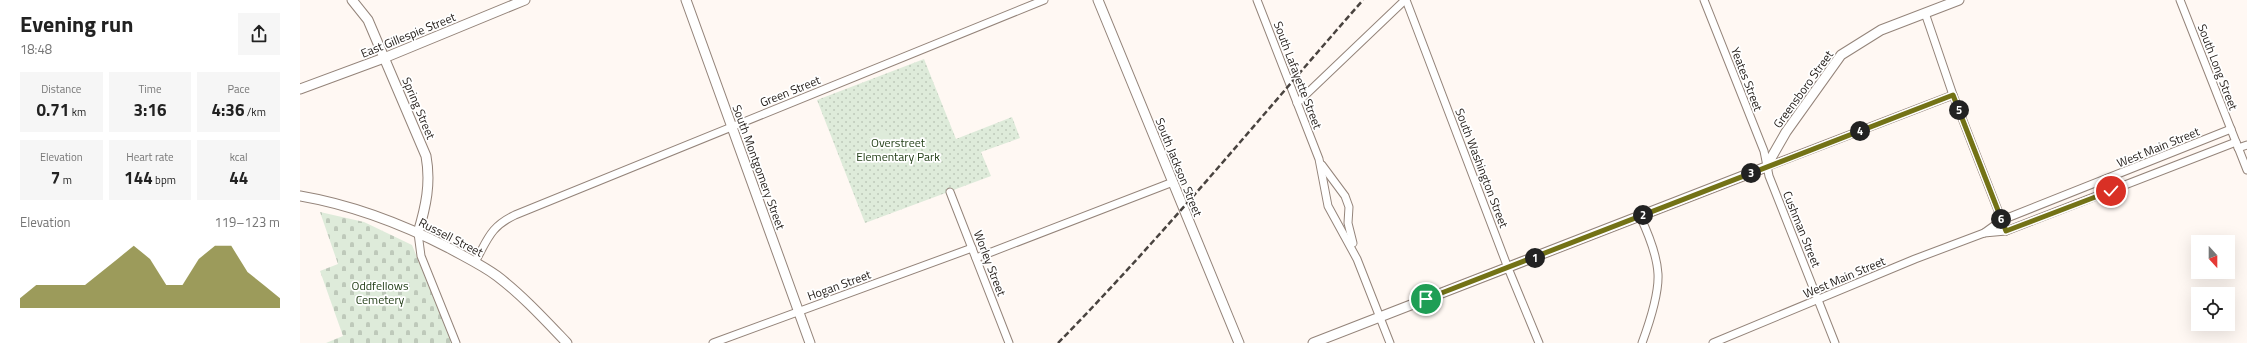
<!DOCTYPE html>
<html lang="en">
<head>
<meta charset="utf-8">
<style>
	:root { --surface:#fff; --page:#f6f6f6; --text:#222; --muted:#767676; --accent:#737216 }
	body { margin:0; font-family:"Titillium Web",sans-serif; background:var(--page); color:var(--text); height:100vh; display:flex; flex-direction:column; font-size:15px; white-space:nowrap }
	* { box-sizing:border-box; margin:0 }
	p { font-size:13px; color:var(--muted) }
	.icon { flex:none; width:22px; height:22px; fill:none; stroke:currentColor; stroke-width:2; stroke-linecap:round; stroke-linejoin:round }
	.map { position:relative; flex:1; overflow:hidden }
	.side { display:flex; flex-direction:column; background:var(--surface); width:300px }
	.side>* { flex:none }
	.needle { width:26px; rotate:159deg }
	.tools { position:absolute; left:1891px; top:235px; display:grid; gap:8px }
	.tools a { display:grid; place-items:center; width:44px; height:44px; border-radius:0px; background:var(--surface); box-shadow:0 4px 16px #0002; font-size:20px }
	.pin { position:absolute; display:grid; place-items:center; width:34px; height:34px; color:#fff; margin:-17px; border:2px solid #fff; border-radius:50%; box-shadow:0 1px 4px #0007 }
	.km { position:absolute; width:20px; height:20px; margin:-10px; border-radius:50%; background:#222; color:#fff; font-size:11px; line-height:20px; text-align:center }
	.round { display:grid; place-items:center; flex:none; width:42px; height:42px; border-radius:0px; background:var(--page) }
	.summary { display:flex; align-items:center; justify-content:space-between; height:68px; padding:0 20px }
	h1 { font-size:22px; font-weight:700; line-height:30px }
	.stats { display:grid; grid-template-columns:repeat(3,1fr); gap:6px; height:68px; padding:4px 20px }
	.stats div { display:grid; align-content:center; border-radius:0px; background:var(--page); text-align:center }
	.stats b { font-size:17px; font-weight:700 }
	.stats small { font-size:11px; font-weight:400 }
	.stats p { font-size:11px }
	.chart { height:112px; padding:8px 20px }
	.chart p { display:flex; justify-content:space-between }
	.chart svg { width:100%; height:72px; margin-top:4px; fill:var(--accent); opacity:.7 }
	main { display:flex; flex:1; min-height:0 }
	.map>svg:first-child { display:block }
</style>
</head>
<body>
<main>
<section class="side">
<div class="summary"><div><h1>Evening run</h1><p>18:48</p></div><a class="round"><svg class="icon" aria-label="share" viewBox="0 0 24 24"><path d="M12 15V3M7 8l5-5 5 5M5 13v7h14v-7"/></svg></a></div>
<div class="stats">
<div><p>Distance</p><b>0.71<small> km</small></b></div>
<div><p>Time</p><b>3:16</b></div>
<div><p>Pace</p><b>4:36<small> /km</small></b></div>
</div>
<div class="stats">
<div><p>Elevation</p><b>7<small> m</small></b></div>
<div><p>Heart rate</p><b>144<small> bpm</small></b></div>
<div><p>kcal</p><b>44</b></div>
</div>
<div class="chart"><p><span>Elevation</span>119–123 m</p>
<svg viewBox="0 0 160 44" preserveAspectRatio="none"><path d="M0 44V38L10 30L20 30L30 30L40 30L50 22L60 14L70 6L80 14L90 30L100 30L110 14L120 6L130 6L140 22L150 30L160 38V44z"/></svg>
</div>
</section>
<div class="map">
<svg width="1947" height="343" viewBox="0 0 1947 343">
	<defs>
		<pattern id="cemetery-stones" width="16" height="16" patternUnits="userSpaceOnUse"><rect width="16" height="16" fill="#deebda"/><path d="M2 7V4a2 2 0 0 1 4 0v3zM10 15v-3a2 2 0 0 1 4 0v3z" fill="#bec9ba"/></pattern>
		<pattern id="park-dots" width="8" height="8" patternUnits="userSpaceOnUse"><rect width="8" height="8" fill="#deebda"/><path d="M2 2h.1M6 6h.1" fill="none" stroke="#bec9ba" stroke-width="1.8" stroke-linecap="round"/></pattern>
	</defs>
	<rect width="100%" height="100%" fill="#fff8f3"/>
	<!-- cemetery -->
	<path fill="url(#cemetery-stones)" d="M20 212 64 222 112 245 152 343H26L43 336 20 271 38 264Z"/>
	<!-- park -->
	<path fill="url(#park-dots)" d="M624 59 656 139 712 117 720 138 681 152 691 176 565 223 517 100Z"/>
	<!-- pitch -->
	<path fill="#deebda" d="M586 130 592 145 574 152 568 138Z"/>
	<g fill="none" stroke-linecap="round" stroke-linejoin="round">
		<defs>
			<g id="street">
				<path d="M957 0 1019 159 1028 206 1057 259 1090 343"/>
				<path d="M1106 0 1208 268 1239 343"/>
				<path d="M1404 0 1464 151 1469 176 1535 343"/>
				<path d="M1880 0 1947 170"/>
				<path d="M1625 13 1653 95 1706 231"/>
				<path d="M997 103 1105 0"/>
				<path d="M1938 148 1947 145"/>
				<path d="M1022 165 1045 196 1049 207 1048 223 1053 243"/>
				<path d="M1466 167 1653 95"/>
				<path d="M650 192 709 343"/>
				<path d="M1340 216C1348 233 1357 255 1358 274 1359 294 1349 324 1342 343"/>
				<path d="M118 233 121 256 156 343"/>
				<path d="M1684 233 1702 220 1931 129"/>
				<path d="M676 258 873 182"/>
				<path d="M175 262C188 239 190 227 215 215L744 0"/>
				<path d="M413 343 672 248"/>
				<path d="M1413 343 1615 259 1684 233 1706 231 1936 142"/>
			</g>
			<g id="secondary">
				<path d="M52 0 68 20 126 156C131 183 126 206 118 233"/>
				<path d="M386 0 510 343"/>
				<path d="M798 0 939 343"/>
				<path d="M0 89 84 58 225 0"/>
				<path d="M0 196C53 205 102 224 149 248 165 257 182 265 197 276 222 295 245 320 267 343"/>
				<path d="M1013 343 1466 167 1486 132 1541 55 1581 30 1659 0"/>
			</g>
		</defs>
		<!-- street casing -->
		<use href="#street" stroke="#94847a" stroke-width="9"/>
		<!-- secondary casing -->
		<use href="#secondary" stroke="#94847a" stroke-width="11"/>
		<!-- street -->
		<use href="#street" stroke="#fff" stroke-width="7"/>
		<!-- secondary -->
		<use href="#secondary" stroke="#fff" stroke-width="9"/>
		<!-- rail -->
		<path stroke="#49433f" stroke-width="2.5" stroke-dasharray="6 3" stroke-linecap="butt" d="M758 343C865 234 962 115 1063 0"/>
	</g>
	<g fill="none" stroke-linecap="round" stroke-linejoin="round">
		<defs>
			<path id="route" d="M1126 299 1653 95 1706 231 1811 191"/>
		</defs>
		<!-- route casing -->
		<use href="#route" stroke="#fff" stroke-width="8"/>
		<!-- route -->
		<use href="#route" stroke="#737216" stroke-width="5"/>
	</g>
	<g text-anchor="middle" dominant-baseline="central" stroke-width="3.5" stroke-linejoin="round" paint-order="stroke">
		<!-- street labels -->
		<g font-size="12" fill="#221c18" stroke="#fff">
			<text transform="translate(108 35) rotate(-22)">East Gillespie Street</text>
			<text transform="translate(1918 67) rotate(69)">South Long Street</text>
			<text transform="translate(998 75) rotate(69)">South Lafayette Street</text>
			<text transform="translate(1447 79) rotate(69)">Yeates Street</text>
			<text transform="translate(1503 89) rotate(-54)">Greensboro Street</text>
			<text transform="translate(490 91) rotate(-22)">Green Street</text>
			<text transform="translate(119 108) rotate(67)">Spring Street</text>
			<text transform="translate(1858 147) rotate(-22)">West Main Street</text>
			<text transform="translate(459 167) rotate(70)">South Montgomery Street</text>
			<text transform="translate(879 167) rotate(68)">South Jackson Street</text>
			<text transform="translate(1182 168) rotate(69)">South Washington Street</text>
			<text transform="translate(1502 229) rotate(68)">Cushman Street</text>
			<text transform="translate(151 237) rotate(27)">Russell Street</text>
			<text transform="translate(690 263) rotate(69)">Worley Street</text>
			<text transform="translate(1544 277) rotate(-23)">West Main Street</text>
			<text transform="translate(539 285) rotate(-20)">Hogan Street</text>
		</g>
		<!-- park labels -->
		<g font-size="12" fill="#233f18" stroke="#fff">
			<text x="598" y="142">Overstreet<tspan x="598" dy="14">Elementary Park</tspan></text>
			<text x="80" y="285">Oddfellows<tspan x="80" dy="14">Cemetery</tspan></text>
		</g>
	</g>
</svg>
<div class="tools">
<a><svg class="needle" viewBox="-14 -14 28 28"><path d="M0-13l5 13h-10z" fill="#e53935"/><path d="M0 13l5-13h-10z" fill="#767676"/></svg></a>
<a><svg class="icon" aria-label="locate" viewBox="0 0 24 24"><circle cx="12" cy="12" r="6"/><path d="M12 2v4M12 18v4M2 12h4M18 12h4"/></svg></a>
</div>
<div class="pin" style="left:1126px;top:299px;background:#1e9e55"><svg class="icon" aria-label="arrive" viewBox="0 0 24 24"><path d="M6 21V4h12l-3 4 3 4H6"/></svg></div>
<div class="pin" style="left:1811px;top:191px;background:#d93025"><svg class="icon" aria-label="check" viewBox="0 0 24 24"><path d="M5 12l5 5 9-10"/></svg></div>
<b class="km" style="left:1235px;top:258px">1</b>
<b class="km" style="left:1343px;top:215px">2</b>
<b class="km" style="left:1451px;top:173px">3</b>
<b class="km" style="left:1560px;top:131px">4</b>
<b class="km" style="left:1659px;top:110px">5</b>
<b class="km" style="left:1701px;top:219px">6</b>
</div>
</main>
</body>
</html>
